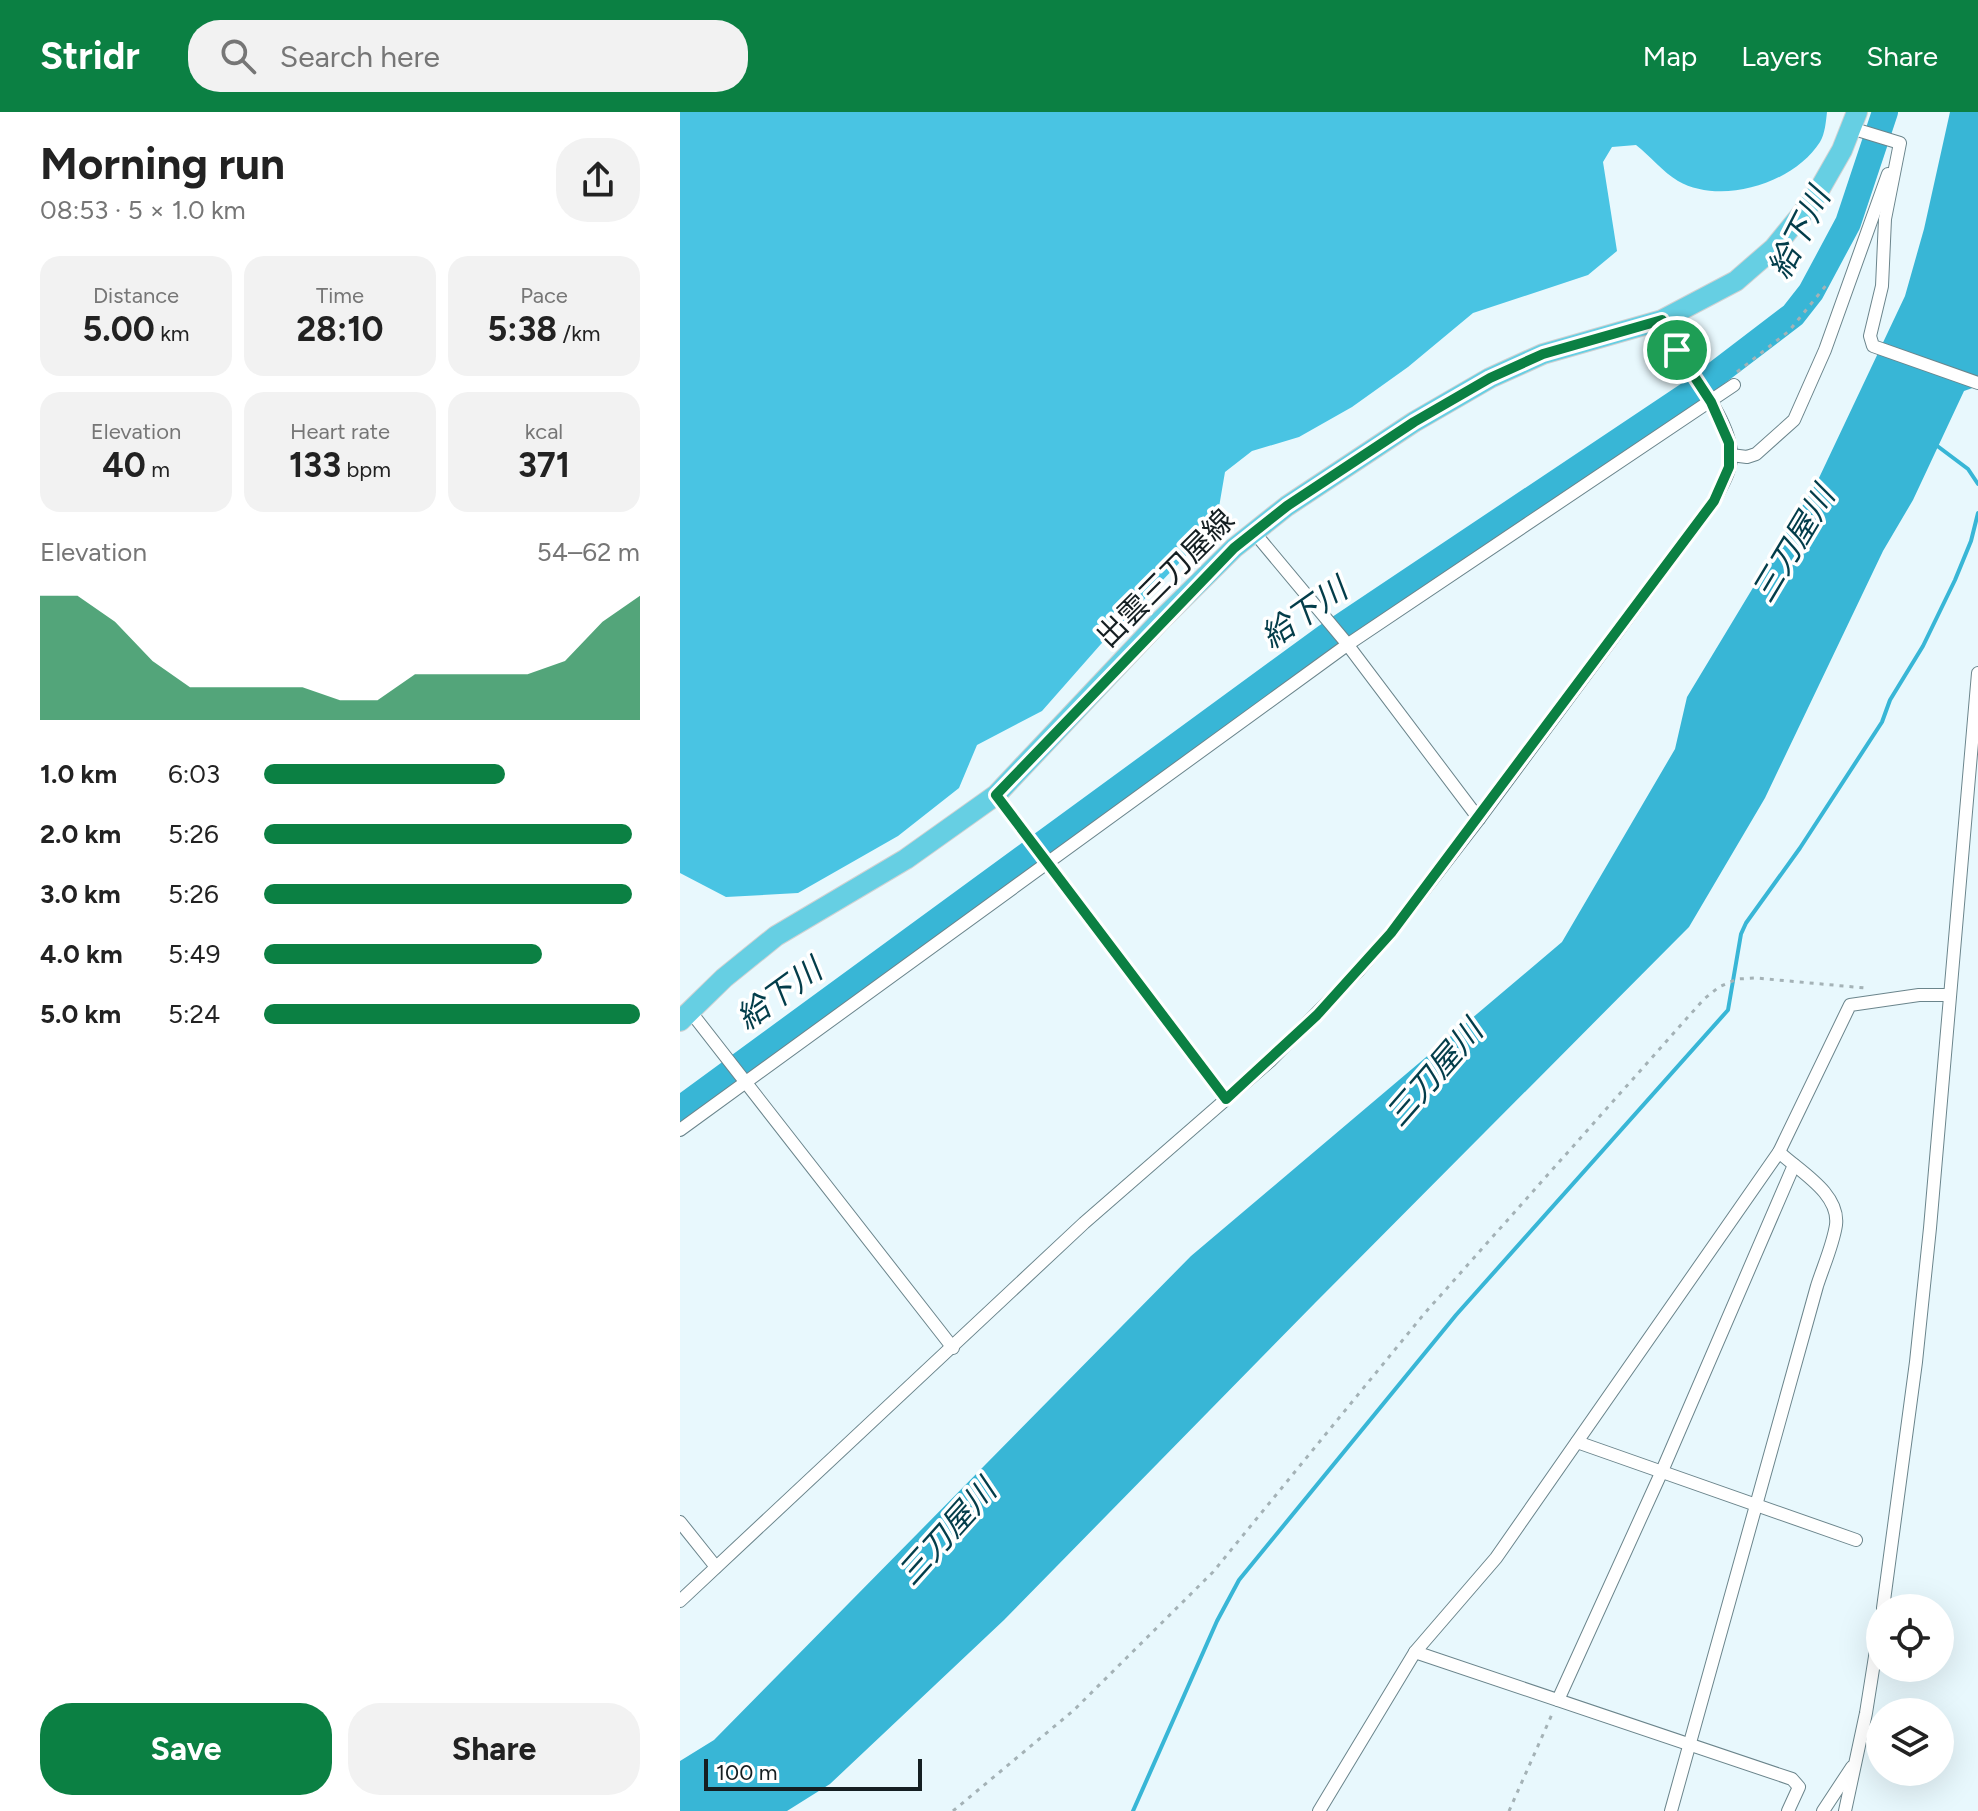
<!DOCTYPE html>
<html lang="en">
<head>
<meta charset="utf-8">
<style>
	:root { --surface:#fff; --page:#f2f2f2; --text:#222; --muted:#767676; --accent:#0b8043 }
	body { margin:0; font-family:Figtree,"Noto Sans JP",sans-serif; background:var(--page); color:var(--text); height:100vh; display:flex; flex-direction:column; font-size:30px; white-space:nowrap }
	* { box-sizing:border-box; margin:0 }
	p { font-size:26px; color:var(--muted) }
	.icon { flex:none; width:44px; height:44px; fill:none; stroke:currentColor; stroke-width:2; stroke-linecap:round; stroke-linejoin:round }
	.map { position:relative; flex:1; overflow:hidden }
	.sheet { display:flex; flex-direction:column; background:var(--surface); width:680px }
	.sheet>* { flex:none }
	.controls { position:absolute; left:1186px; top:1482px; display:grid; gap:16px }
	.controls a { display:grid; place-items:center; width:88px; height:88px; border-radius:50%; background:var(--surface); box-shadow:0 8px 32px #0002; font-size:40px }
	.scale { position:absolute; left:24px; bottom:20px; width:218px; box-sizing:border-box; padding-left:8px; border:4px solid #151f22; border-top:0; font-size:22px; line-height:28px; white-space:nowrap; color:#151f22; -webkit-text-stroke:6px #fff; paint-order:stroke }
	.pin { position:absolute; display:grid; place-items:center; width:68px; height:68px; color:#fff; margin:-34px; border:4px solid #fff; border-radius:50%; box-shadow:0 2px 8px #0007 }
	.round { display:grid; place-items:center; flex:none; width:84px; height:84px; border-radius:32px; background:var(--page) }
	.summary { display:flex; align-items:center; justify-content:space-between; height:136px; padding:0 40px }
	h1 { font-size:44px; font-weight:700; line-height:60px }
	.figures { display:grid; grid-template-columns:repeat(3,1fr); gap:12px; height:136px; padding:8px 40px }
	.figures div { display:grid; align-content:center; border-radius:20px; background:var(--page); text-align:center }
	.figures b { font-size:34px; font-weight:700 }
	.figures small { font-size:22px; font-weight:400 }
	.figures p { font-size:22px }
	.chart { height:224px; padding:16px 40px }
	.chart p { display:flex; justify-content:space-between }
	.chart svg { width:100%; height:144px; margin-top:8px; fill:var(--accent); opacity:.7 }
	.cta { display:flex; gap:16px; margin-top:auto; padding:16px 40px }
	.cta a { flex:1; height:92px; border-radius:32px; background:var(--accent); color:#fff; font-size:32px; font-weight:700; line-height:92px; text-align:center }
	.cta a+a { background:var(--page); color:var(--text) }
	ul { padding:0 40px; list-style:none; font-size:26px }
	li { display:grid; grid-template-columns:128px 96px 1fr; align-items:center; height:60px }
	li i { height:20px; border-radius:10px; background:var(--accent) }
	header { display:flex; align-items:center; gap:48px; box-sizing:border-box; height:112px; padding:0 40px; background:var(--accent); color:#fff }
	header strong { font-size:38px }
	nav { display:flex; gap:44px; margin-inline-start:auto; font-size:28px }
	.search { width:560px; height:72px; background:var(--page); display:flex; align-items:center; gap:20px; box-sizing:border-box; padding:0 28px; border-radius:32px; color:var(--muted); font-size:30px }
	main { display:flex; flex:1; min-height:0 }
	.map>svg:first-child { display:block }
</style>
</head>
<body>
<header>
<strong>Stridr</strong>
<div class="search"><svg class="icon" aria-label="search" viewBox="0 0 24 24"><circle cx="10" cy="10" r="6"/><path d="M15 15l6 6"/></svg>Search here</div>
<nav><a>Map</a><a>Layers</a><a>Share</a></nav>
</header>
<main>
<section class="sheet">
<div class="summary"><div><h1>Morning run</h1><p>08:53 · 5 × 1.0 km</p></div><a class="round"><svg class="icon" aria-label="share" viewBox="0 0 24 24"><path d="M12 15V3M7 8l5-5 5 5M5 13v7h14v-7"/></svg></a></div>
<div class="figures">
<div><p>Distance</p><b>5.00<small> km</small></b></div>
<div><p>Time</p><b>28:10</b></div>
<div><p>Pace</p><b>5:38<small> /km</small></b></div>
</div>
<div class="figures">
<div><p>Elevation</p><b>40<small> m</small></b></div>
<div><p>Heart rate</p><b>133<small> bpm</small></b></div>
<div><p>kcal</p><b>371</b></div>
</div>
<div class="chart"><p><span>Elevation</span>54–62 m</p>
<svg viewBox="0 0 160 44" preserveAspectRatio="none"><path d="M0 44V6L10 6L20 14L30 26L40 34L50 34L60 34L70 34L80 38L90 38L100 30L110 30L120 30L130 30L140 26L150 14L160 6V44z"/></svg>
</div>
<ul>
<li><b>1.0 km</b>6:03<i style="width:64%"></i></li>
<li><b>2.0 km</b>5:26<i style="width:98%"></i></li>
<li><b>3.0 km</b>5:26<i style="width:98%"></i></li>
<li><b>4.0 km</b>5:49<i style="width:74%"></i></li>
<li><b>5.0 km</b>5:24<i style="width:100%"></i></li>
</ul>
<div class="cta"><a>Save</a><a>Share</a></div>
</section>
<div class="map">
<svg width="1298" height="1699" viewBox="0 0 1298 1699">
	<rect width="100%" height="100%" fill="#e8f8fd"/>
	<!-- forest -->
	<path fill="#49c4e3" d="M0 0H1147C1146 9 1145 22 1140 30 1114 71 1042 94 998 69 983 60 970 44 956 33L932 35 923 50 937 139 908 163 793 201 728 255 672 295 619 325 572 339 545 360 539 395 505 445 421 532 362 599 297 633 279 676 218 724 118 781 46 785 0 761Z"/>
	<!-- water -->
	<path fill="#38b6d6" d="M1270 0H1298V274L1284 279 1233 388 1203 439 1085 686 1009 815 635 1191 324 1508 150 1672 107 1699H0V1649L34 1628 511 1144 882 830 995 637 1007 585 1138 368 1225 184 1244 117Z"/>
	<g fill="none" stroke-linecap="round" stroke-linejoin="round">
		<!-- stream -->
		<g stroke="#38b6d6" stroke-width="4">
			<path d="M1256 333 1288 357 1298 372"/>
			<path d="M453 1699 537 1509 559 1468 776 1203 1048 898 1061 822 1066 811 1120 736 1202 610 1210 588 1243 534 1275 468 1291 429 1298 401"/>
		</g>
		<!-- river -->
		<path stroke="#38b6d6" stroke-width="26" d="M0 997 647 524 1012 280 1113 203 1131 180 1168 111 1205 0"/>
		<defs>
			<g id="minor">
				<path d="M1171 16 1220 31 1205 107 1202 174 1190 224 1193 234 1298 271"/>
				<path d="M1051 343 1067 345 1076 342 1114 308 1145 238 1208 62"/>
				<path d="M573 419 664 528 799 707"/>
				<path d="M316 683 546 987"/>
				<path d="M10 899 273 1236"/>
				<path d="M0 1018 667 533 1054 273"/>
				<path d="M897 1330 1176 1428"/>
				<path d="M0 1410 36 1455"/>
				<path d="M0 1489 404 1111 590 949 679 858 711 821 799 707 1034 389C1041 375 1052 359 1051 342 1050 309 1016 269 999 242 993 231 988 219 982 208"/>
				<path d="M1203 1496 1236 1250 1250 1116 1298 561"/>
				<path d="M735 1540 1112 1667 1119 1675 1108 1699"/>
				<path d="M878 1588 982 1359 1114 1053"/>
				<path d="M639 1699 735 1540 816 1446 1099 1040 1170 893 1239 883H1269"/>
				<path d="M991 1699 1137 1174C1143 1155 1153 1133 1156 1113 1160 1081 1119 1059 1099 1040"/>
				<path d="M1143 1699 1172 1655"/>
				<path d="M1165 1699 1186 1601 1200 1513"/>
			</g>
			<path id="primary" d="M0 909 44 866 96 824 226 747 316 683 480 509 554 436 607 394 734 310 810 266 863 242 982 208 1056 169 1094 136 1134 87 1162 38 1177 0"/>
		</defs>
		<!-- minor casing -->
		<use href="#minor" stroke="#6b858c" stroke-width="14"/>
		<!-- primary casing -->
		<use href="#primary" stroke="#d0d2d3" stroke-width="22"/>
		<!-- path -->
		<g stroke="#a4b2b6" stroke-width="3" stroke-dasharray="4 6" stroke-linecap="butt">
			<path d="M1057 260 1109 219 1148 171"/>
			<path d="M273 1699 394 1598 533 1460 744 1202 1024 887 1039 875 1057 867 1076 866 1185 876"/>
			<path d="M829 1699 873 1600"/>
		</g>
		<!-- minor -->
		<use href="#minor" stroke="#fff" stroke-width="12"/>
		<!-- primary -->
		<use href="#primary" stroke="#66cfe3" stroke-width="20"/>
	</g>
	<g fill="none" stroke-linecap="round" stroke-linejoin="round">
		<defs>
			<path id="route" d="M982 208 997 238 1031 290 1049 331V355L1034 389 711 821 637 903 546 987 316 683 554 436 607 394 734 310 810 266 863 242Z"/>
		</defs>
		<!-- route casing -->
		<use href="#route" stroke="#fff" stroke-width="16"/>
		<!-- route -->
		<use href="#route" stroke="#0b8043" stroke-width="10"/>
	</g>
	<g text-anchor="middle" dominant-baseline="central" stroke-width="7" stroke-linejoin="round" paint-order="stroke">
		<!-- street labels -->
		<g font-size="30" fill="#151f22" stroke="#fff">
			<text transform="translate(485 466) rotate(-45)">出雲三刀屋線</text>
		</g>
		<!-- water labels -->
		<g font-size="32" font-style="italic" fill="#033d4a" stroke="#fff">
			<text transform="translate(1119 121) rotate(-63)">給下川</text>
			<text transform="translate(1113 432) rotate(-59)">三刀屋川</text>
			<text transform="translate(624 501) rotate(-35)">給下川</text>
			<text transform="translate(99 882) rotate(-36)">給下川</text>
			<text transform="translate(754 961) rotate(-49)">三刀屋川</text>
			<text transform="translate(267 1420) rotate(-48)">三刀屋川</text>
		</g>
	</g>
</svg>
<div class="controls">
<a><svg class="icon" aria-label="locate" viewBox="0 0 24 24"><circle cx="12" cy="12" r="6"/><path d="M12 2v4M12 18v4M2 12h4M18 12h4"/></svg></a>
<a><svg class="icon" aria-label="layers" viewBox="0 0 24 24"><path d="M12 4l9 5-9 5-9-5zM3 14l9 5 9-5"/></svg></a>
</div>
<div class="scale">100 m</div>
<div class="pin" style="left:997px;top:238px;background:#1e9e55"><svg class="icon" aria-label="arrive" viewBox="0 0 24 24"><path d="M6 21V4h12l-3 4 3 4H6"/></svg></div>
</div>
</main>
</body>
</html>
